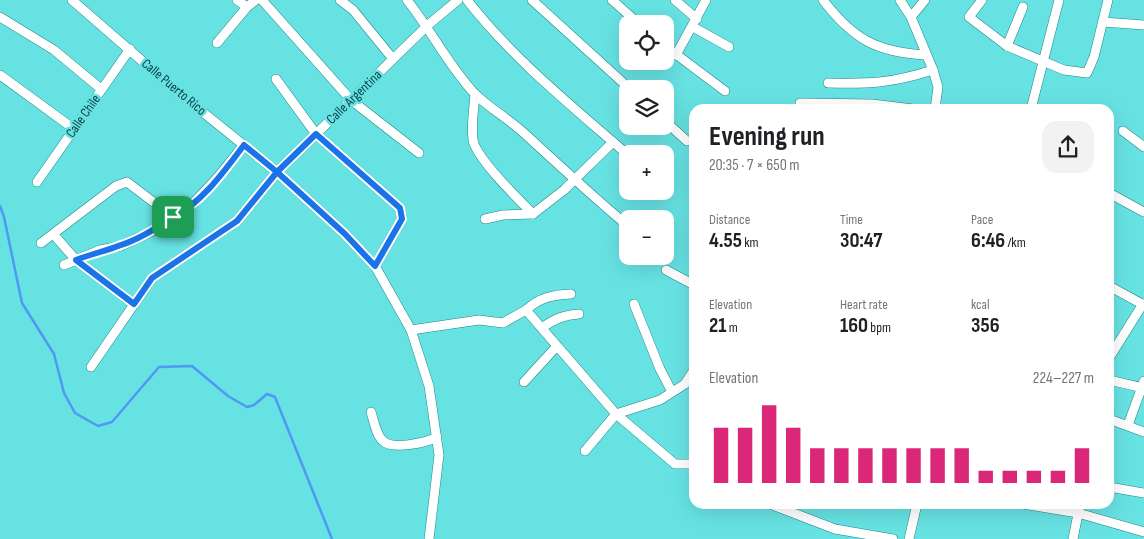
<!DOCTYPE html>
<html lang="en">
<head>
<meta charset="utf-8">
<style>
	:root { --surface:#fff; --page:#f2f2f2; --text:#202124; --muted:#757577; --accent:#db2777 }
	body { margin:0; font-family:"Sofia Sans Condensed",sans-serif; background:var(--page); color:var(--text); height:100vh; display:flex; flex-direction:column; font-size:19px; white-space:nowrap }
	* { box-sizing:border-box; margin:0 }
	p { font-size:16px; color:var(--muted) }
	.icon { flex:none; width:28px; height:28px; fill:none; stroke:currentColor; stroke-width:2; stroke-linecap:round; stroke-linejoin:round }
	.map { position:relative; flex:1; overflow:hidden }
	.panel { position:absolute; left:689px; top:104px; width:425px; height:405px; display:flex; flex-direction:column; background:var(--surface); border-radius:15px; box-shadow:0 5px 20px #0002 }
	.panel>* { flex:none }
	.buttons { position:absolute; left:619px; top:15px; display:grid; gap:10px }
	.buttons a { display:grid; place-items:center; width:55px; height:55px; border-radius:10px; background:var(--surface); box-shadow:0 5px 20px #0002; font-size:25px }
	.pin { position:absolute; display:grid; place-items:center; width:42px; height:42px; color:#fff; margin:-21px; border-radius:10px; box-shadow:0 2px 8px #0006 }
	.round { display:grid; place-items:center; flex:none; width:52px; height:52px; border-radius:15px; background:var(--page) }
	.summary { display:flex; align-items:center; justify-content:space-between; height:85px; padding:0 20px }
	h1 { font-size:28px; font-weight:700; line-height:38px }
	.figures { display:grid; grid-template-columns:repeat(3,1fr); gap:8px; height:85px; padding:5px 20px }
	.figures div { display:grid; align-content:center }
	.figures b { font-size:21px; font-weight:700 }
	.figures small { font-size:14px; font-weight:400 }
	.figures p { font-size:14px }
	.chart { height:140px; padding:10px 20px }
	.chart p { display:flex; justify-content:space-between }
	.chart svg { width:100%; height:90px; margin-top:5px; stroke:var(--accent); stroke-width:6 }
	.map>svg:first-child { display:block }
</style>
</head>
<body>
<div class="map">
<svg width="1144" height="539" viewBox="0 0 1144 539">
	<rect width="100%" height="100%" fill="#67e2e3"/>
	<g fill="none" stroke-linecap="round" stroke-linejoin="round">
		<!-- stream -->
		<path stroke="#5197f4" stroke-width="2.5" d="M0 206 4 217 22 303 54 354 64 393 75 413 98 426 112 422 159 367 192 366 228 396 247 407 254 405 267 394 275 397 332 539"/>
		<defs>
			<g id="street">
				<path d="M72 0 179 93 277 172 345 234 375 266 411 330 429 386 439 455 429 539"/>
				<path d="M237 0 247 7"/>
				<path d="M262 0 351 100 419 153"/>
				<path d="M340 0 353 10 393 59"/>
				<path d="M407 0C431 30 448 65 474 93 489 108 509 119 525 134 559 165 592 196 628 226"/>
				<path d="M467 0C513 59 572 106 628 155"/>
				<path d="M532 0 630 89"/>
				<path d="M612 0 639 24"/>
				<path d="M675 0 697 19"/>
				<path d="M823 0C853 39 876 52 925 55"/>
				<path d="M900 0 911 17 933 70 938 87 935 109"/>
				<path d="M982 0 969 17 1007 46 1064 70 1087 73 1094 57 1108 0"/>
				<path d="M0 17 54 50 101 89"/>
				<path d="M911 17 925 0"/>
				<path d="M1103 22 1144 25"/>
				<path d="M693 27 729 47"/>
				<path d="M217 43 247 7 256 0"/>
				<path d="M665 46 725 91"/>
				<path d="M1007 46 1023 7"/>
				<path d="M676 55 706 0"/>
				<path d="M0 75 74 129"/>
				<path d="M276 79 316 134 400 208 402 219 375 266"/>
				<path d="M828 83C871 84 892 83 933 70"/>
				<path d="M475 94C474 109 471 124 473 140 476 158 519 200 533 214"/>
				<path d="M800 103 872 104 913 109"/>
				<path d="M1031 109 1059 0"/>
				<path d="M665 121 687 141"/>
				<path d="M1123 131 1144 147"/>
				<path d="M37 182 130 49"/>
				<path d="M1109 193 1144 212"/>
				<path d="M485 219 503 215 533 214 564 190 613 142"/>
				<path d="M54 235 76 260 134 304"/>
				<path d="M41 243 116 186 127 182 173 217"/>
				<path d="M64 265 100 250 121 246 155 230 186 211 217 178 244 145"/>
				<path d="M666 270 694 285"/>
				<path d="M1109 286 1144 305"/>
				<path d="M634 304 660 369 672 392"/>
				<path d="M526 310C540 297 553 295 571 294"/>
				<path d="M542 328C554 319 564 315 579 314"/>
				<path d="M411 330 479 320 503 323 526 310 616 414 675 464H694"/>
				<path d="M1109 358 1143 304"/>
				<path d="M91 367 152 278 237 221 277 172 428 25 458 0"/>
				<path d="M1109 380 1144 388"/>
				<path d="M524 382 557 346"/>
				<path d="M371 412C374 421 376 435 383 441 392 450 426 443 437 437"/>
				<path d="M1109 419 1144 432"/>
				<path d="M1128 425 1144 381"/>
				<path d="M585 451 616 414 660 400 685 384 694 370"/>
				<path d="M1109 487 1144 493"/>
				<path d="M770 504 835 529 893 539"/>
				<path d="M1023 504 1078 513 1144 532"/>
				<path d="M909 539 917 504"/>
				<path d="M1073 539 1080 504"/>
			</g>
		</defs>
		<!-- street casing -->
		<use href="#street" stroke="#218687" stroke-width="10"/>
		<!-- street -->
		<use href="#street" stroke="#fff" stroke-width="9"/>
	</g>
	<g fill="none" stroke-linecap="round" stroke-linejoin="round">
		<defs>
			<path id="route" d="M173 217C157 228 140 239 121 245 106 251 91 254 76 260L134 304 152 278 237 221 277 172 345 234 375 266 402 219 400 208 316 134 277 172 244 145C225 170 202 203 173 217"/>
		</defs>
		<!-- route casing -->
		<use href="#route" stroke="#fff" stroke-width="10"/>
		<!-- route -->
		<use href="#route" stroke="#1a73e8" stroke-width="6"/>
	</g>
	<g text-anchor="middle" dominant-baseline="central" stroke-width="5" stroke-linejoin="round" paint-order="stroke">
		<!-- street labels -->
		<g font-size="14" fill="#0e4546" stroke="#67e2e3">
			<text transform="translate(174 87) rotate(40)">Calle Puerto Rico</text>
			<text transform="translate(354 97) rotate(-44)">Calle Argentina</text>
			<text transform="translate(83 116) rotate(-55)">Calle Chile</text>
		</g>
	</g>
</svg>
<div class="buttons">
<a><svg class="icon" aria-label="locate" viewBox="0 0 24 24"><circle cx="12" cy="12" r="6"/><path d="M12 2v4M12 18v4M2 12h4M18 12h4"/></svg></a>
<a><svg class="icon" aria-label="layers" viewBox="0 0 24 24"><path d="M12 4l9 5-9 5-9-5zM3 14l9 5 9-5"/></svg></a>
<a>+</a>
<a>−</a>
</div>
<div class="pin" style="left:173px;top:217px;background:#1e9e55"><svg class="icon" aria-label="arrive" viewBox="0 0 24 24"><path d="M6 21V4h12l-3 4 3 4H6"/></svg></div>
<section class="panel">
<div class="summary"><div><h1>Evening run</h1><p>20:35 · 7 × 650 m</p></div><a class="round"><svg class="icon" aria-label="share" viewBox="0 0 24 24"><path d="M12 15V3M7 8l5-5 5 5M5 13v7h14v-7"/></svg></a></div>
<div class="figures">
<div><p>Distance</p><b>4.55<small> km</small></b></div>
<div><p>Time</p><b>30:47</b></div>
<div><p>Pace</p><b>6:46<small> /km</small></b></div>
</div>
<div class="figures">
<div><p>Elevation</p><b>21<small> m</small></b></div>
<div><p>Heart rate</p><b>160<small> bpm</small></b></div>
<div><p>kcal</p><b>356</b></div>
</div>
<div class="chart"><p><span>Elevation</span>224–227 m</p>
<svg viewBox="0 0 160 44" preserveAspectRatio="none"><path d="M5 44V17M15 44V17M25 44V6M35 44V17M45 44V27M55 44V27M65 44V27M75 44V27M85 44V27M95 44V27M105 44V27M115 44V38M125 44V38M135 44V38M145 44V38M155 44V27"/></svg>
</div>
</section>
</div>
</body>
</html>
